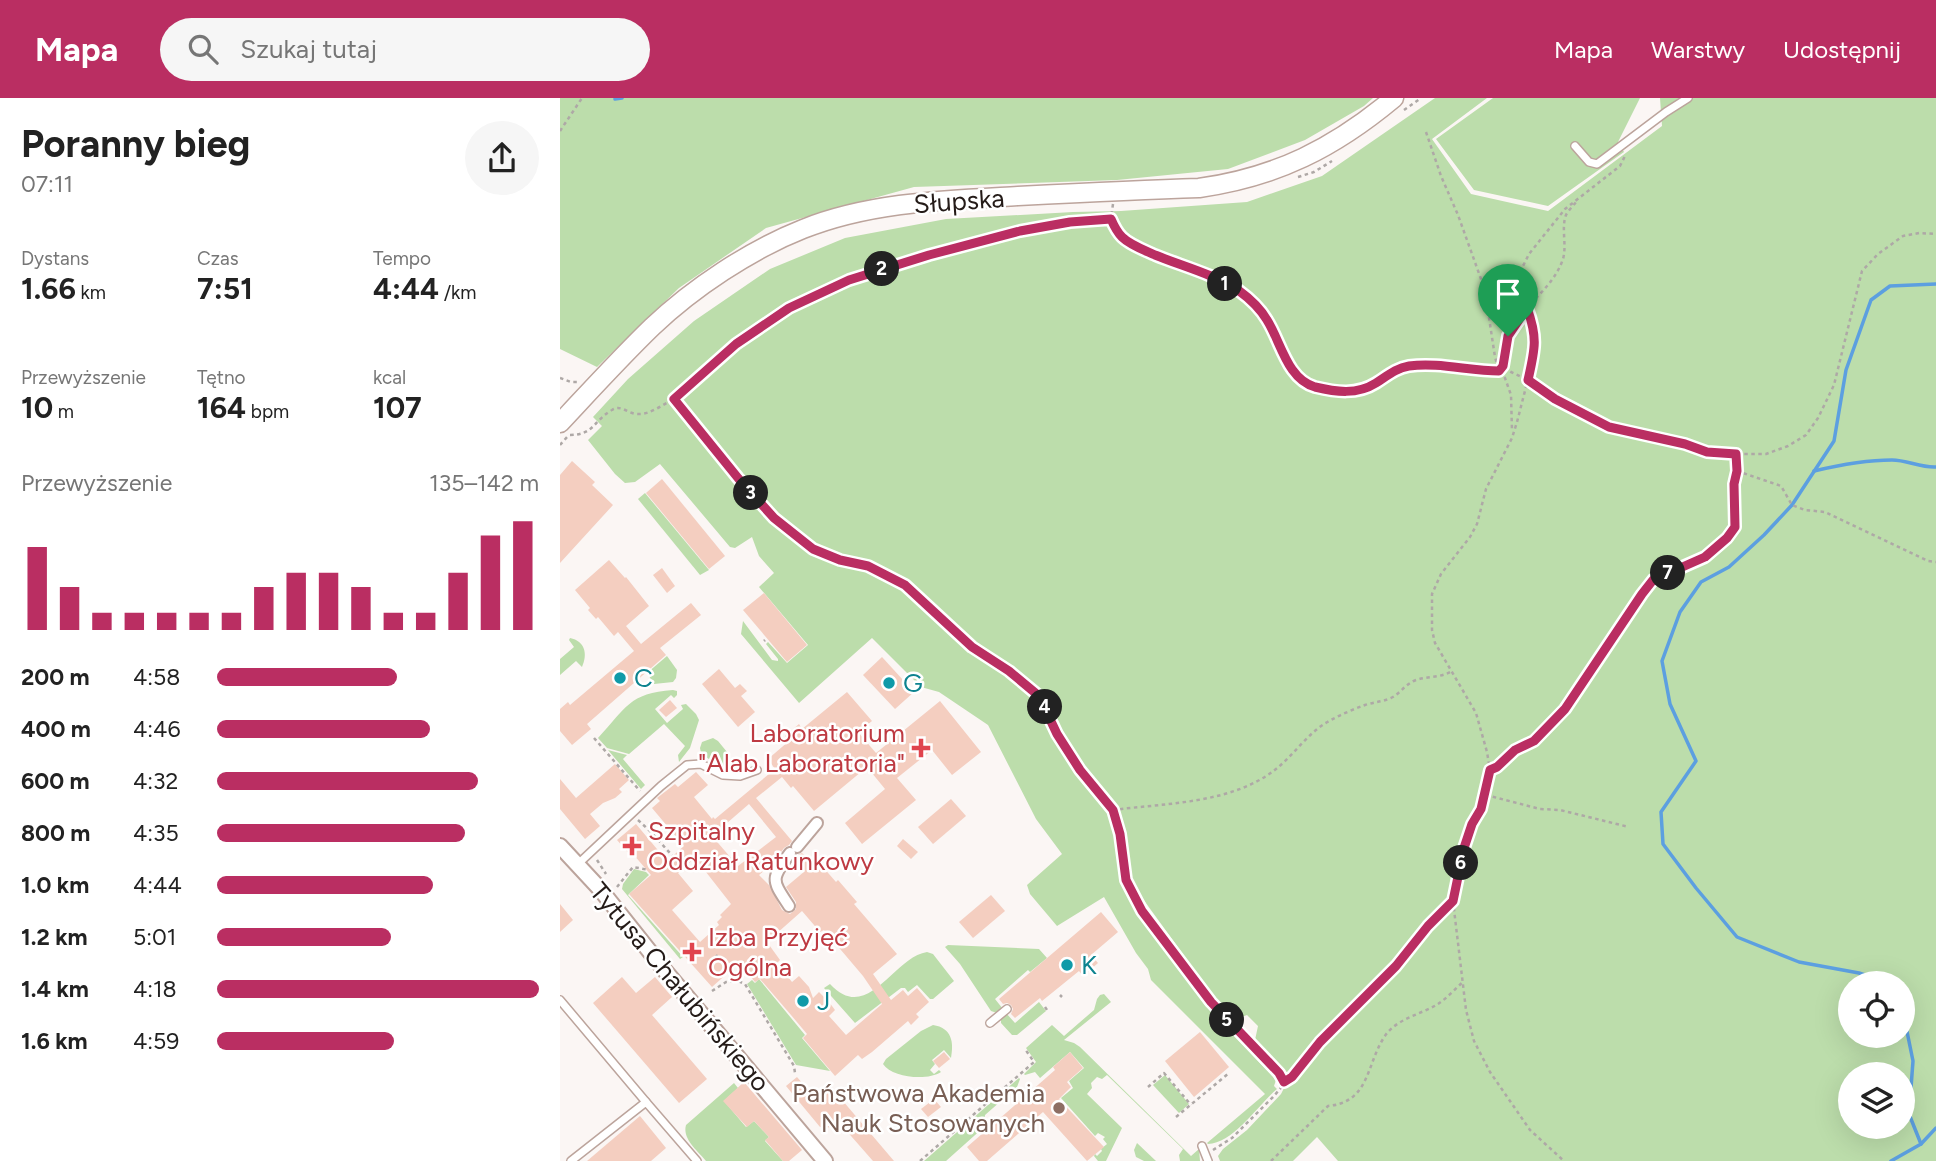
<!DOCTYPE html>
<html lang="pl">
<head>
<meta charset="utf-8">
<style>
	:root { --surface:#fff; --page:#f6f6f6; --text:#222; --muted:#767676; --accent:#ba2e62 }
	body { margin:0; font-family:Figtree,sans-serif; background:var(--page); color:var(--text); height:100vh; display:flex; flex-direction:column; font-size:26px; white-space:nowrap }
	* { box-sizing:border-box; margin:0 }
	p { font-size:23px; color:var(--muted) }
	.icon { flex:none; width:38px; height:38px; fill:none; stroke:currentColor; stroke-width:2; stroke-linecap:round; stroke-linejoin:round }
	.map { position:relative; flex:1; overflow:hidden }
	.drawer { display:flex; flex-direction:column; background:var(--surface); width:560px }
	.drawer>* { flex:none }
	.tools { position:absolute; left:1278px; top:873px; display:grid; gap:14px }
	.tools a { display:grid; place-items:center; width:77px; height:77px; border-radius:50%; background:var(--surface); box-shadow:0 7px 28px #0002; font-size:35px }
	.pin { position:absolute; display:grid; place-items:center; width:60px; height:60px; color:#fff; margin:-72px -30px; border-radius:50% 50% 50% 0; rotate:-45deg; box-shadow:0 0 7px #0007 }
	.pin .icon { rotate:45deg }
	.km { position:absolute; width:35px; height:35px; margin:-18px; border-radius:50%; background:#222; color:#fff; font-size:19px; line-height:35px; text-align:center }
	.round { display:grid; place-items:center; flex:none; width:74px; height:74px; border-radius:37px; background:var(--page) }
	.headline { display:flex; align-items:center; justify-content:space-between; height:119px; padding:0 21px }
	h1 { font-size:38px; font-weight:700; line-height:52px }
	.stats { display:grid; grid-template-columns:repeat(3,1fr); gap:10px; height:119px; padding:7px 21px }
	.stats div { display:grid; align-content:center }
	.stats b { font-size:30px; font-weight:700 }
	.stats small { font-size:19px; font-weight:400 }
	.stats p { font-size:19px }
	.chart { height:196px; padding:14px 21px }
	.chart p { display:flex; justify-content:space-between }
	.chart svg { width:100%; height:126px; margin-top:7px; stroke:var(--accent); stroke-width:6 }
	ul { padding:0 21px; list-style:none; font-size:23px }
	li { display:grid; grid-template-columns:112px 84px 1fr; align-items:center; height:52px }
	li i { height:18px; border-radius:9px; background:var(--accent) }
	header { display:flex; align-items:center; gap:42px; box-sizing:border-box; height:98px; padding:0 35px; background:var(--accent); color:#fff }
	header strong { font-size:33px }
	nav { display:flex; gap:38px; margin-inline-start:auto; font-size:24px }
	.search { width:490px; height:63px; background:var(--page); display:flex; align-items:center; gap:18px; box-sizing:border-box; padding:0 24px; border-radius:38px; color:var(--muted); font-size:26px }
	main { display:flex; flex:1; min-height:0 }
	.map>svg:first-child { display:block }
</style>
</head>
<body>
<header>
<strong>Mapa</strong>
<div class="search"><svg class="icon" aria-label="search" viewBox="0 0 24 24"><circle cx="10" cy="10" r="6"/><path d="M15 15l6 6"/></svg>Szukaj tutaj</div>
<nav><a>Mapa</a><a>Warstwy</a><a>Udostępnij</a></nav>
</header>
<main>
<section class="drawer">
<div class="headline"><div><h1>Poranny bieg</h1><p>07:11</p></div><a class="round"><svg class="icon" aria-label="share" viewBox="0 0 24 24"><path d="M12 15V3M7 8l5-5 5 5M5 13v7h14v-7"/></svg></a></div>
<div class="stats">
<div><p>Dystans</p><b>1.66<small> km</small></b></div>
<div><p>Czas</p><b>7:51</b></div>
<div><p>Tempo</p><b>4:44<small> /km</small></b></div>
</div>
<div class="stats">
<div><p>Przewyższenie</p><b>10<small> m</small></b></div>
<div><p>Tętno</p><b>164<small> bpm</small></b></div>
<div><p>kcal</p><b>107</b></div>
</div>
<div class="chart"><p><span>Przewyższenie</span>135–142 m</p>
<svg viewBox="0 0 160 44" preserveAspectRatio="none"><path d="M5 44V15M15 44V29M25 44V38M35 44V38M45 44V38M55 44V38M65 44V38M75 44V29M85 44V24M95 44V24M105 44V29M115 44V38M125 44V38M135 44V24M145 44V11M155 44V6"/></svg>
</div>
<ul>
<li><b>200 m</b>4:58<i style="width:56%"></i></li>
<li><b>400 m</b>4:46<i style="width:66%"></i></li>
<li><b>600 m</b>4:32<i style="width:81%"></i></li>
<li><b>800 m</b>4:35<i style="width:77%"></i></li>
<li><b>1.0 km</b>4:44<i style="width:67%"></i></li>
<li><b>1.2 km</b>5:01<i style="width:54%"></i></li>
<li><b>1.4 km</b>4:18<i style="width:100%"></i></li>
<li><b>1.6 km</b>4:59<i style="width:55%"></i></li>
</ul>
</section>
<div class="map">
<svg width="1376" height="1063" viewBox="0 0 1376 1063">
	<rect width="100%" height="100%" fill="#fbf6f4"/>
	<!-- green -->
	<g fill="#bcddab" fill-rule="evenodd">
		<path d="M0 0H813L804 8 745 42 668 71 557 82 354 89 206 130 119 190 37 269 0 251Z"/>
		<path d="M875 0H927L872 41 911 96 988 113 1102 28 1100 0H1376V1063H778L757 1039 733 1063H660L658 1058 663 1051 687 1032 721 996 727 984 731 982 727 975 695 942 698 928 687 917 679 920 667 915 654 899 575 790 566 767H558L560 781 581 820 645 907 716 982 714 988 717 991C698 1007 674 1045 648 1046L647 1045 705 996 591 882 588 871 576 855 544 799 497 828 470 796 467 787 502 756 476 721 428 627 379 594 361 589 312 540 239 605 181 536 183 523 212 562 218 563V561L206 546 208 544 227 565 248 547 199 489 214 475 199 458 192 439 175 450 170 449 100 366 75 384 65 385 55 376 28 342 42 328 33 319 68 281 134 223 210 171 285 140 386 121 513 114 561 113 687 104 762 78ZM1290 886H1342V938H1290ZM1290 976H1342V1029H1290Z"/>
		<path d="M933 0H1080L1058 44 1064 54 988 108 914 92 876 41Z"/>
		<path d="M85 395 149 472 140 477 78 401Z"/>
		<path d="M10 540C25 543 28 556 22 569L16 563 0 577V561L14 549 9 542Z"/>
		<path d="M107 558 117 572 116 580 113 584 94 586 87 575Z"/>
		<path d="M113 592 117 593V597L114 600 111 597 95 611 107 625 123 611 121 607 126 606 136 616 139 622 130 650 119 664 118 657 125 648 104 626 69 656 47 650 38 640C66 610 69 595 113 592Z"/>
		<path d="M153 640 158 643 167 654 164 656 172 666 168 673 162 671 141 655 140 650 142 644Z"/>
		<path d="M48 652 67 657 63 661 85 687 81 691Z"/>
		<path d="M74 771 86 774 89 777 68 797 123 859 120 861 62 791 63 786Z"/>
		<path d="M388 847 479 851 487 860 470 874 468 872 435 901 443 911 437 915 431 913 400 866 385 849Z"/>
		<path d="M367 854 373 856 394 883 373 901H370L357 887 348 894 345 890H341L295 925 264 890 270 886C308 927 333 859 367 854Z"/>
		<path d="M199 881 245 937 242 940 270 973 236 967 187 886 192 882 195 885Z"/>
		<path d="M544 896 551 904 504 942 514 945 520 949 631 1058 639 1051 640 1063H620L619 1057 623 1051 547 977 542 981 537 979 531 985 532 990 527 996 562 1030 546 1063H538L534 1058 535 1056 537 1058 542 1053 541 1051 547 1046 543 1041 545 1039 538 1035 535 1038 501 1000 513 990 509 983 524 970 510 954 480 980 475 974 465 977 464 976 476 964 466 950 492 927 504 938 534 912 537 901 540 897Z"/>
		<path d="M479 904 486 913 457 937H452L441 925V920L446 915 455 925Z"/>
		<path d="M373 927C392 930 394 944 391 960L384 952 372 962 375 966 370 972 374 976 379 972 381 974C368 983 332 980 323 966L326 961 361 933Z"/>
		<path d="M605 977 629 1006 619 1015 593 987Z"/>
		<path d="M459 980 460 981 457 989 425 1017 424 1029 386 1063H364Z"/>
		<path d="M174 985 178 990 164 1003 186 1029 194 1023 209 1039 205 1043 223 1063H146C138 1053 122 1041 126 1027Z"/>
		<path d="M577 1045 596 1063H584L576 1059 574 1052Z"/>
	</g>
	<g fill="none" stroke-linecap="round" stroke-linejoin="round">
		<!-- stream -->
		<g stroke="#5c9fe0" stroke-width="3.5">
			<path d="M55 1 62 0"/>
			<path d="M1254 373C1279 367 1306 362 1332 362 1347 362 1361 370 1376 369"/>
			<path d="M1332 886 1299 875 1239 864 1177 839 1136 790 1103 746 1101 714 1136 663 1110 606 1102 563 1120 514 1141 484 1169 469 1204 437 1232 407 1274 343 1286 272 1311 202 1330 188 1376 186"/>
			<path d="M1361 1046 1376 1030"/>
			<path d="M1331 1063 1361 1046 1349 1016 1353 963 1342 909"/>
		</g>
	</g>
	<!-- building -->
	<g fill="#f4cec0" fill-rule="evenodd">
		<path d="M12 363 35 384 32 387 53 407 0 465V377Z"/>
		<path d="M102 381 165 458 149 471 86 395Z"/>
		<path d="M49 462 65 480 66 479 89 508 66 528 81 546 131 505 141 517 100 550 106 557 27 626 31 631 12 647 0 633V611L8 604 10 607 74 553 58 534 54 538 38 519 36 521 28 512 30 510 15 492Z"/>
		<path d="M102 470 115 488 107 495 93 477Z"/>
		<path d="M204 495 247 547 227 564 183 512Z"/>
		<path d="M322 559 354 594 335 611 303 577Z"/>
		<path d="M159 571 175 590 180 586 187 593 181 598 195 614 178 629 142 586Z"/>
		<path d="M287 594 312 623 298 634 316 655 380 603 421 654 392 677 372 652 337 680 356 702 302 746 285 725 325 691 307 669 254 713 233 688 231 690 222 679 196 700 232 743 229 747 224 750 213 765 199 777 209 787 222 812 230 816 236 811V804L226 789 245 773 235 762 238 757 242 755 258 772 262 768 276 784 278 782 297 804 294 806 337 856 313 876 331 902 343 892 348 898 357 890 369 904 356 916 359 919 351 927 348 923 312 954 302 961 298 957 275 978 243 940 247 936 231 917 200 881 195 884 179 865 152 889 69 796 91 777 73 756 71 758 57 742 76 726 107 763 124 748 92 710 100 703 97 700 115 686 118 689 136 674 148 687 134 699 152 721 153 719 155 721 215 671 208 661 229 643 225 638 239 626 242 631ZM189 706 216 739 178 768 152 738ZM135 760 171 806 160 817 162 819 157 824 159 827 140 844 112 812 133 793 118 775ZM242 813 260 834 264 832 303 878 322 906 286 937 269 918 275 912 269 904 259 894 253 900 249 889 239 878 232 884 217 865 220 862 207 844Z"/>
		<path d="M110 602 117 610 106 619 99 612Z"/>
		<path d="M55 666 69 682 59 691 62 694 55 700 43 705 30 716 40 728 25 741 0 711V681L16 700Z"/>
		<path d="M391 701 406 718 373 746 358 729Z"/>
		<path d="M343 741 358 754 351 761 337 748Z"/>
		<path d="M431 797 445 813 413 840 399 824Z"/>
		<path d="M0 806 13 822 0 834Z"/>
		<path d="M541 814 558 834 531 857 538 865 523 878 519 873 482 903 480 900 455 920 451 916 453 911 451 907 447 905 443 906 439 901Z"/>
		<path d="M62 879 76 895 95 879 112 899 92 917 147 981 119 1005 33 905Z"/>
		<path d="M640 934 669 969 634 999 605 963Z"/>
		<path d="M384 954 390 961 379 970 373 963Z"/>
		<path d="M510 954 523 970 507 984 511 989 499 1001 544 1049 527 1063 483 1014 427 1063H419L407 1049 495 972 493 969Z"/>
		<path d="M237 979 256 1001 271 989 334 1063H313L277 1022 270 1029 266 1030 260 1029 226 988Z"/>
		<path d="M184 984 242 1052 229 1063H223L205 1042 209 1039 194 1023 187 1029 163 1003Z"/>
		<path d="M374 1001 381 1009 368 1019 361 1011Z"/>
		<path d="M80 1018 106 1050 91 1063H27Z"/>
	</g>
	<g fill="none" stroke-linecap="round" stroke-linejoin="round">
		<defs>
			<g id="service">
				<path d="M1015 48 1029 64 1037 66 1106 14 1128 0"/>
				<path d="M18 766 101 688 127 667 141 666 163 677 180 678 197 672"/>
				<path d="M0 902 86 1004"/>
				<path d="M430 925 447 911"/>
				<path d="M642 1048 648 1063"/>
				<path d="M11 1063 86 1004 137 1063"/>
			</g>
			<g id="pedestrian">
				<path d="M237 749 257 725"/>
				<path d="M229 808C212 782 210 782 230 755"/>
			</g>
			<path id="minor" d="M0 748 40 791 106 874 265 1063"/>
			<path id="tertiary" d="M0 325C30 293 60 260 92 229 133 190 190 152 243 131 310 104 386 102 458 98 518 95 578 92 639 90 717 79 774 50 834 0"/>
		</defs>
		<!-- service casing -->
		<use href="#service" stroke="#bca49c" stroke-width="10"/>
		<!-- pedestrian casing -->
		<use href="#pedestrian" stroke="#bca49c" stroke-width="14"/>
		<!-- minor casing -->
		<use href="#minor" stroke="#bca49c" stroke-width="18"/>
		<!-- tertiary casing -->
		<use href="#tertiary" stroke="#bca49c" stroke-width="21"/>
		<!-- path -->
		<g stroke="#aea8a6" stroke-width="2.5" stroke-dasharray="3.5 3.5" stroke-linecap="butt">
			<path d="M844 12 861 0"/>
			<path d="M0 33 22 0"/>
			<path d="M866 34 881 78 898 117 921 181 926 200 935 259 939 273 945 280 951 297 952 333"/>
			<path d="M738 79 754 74 772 63"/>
			<path d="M553 106C552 114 550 121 554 127 567 154 616 164 642 174 653 179 665 185 675 191 697 204 711 226 722 248 725 256 727 267 732 273 735 278 747 286 753 288 773 295 797 297 815 286 826 279 835 271 848 269 879 264 909 273 939 273L943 268 951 274 968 282 995 301 1050 329 1125 346 1147 354 1176 356H1206L1228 348 1246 337 1258 320 1274 287 1302 173 1318 156 1343 138 1359 135 1376 136"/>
			<path d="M943 268C945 253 947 239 955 226 969 203 994 188 1003 161 1007 147 1001 130 1006 117 1008 113 1013 108 1016 104"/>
			<path d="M0 280 11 284H17"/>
			<path d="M114 301C150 268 187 233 230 209 268 189 308 176 349 163 416 142 480 126 551 121"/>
			<path d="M10 337C34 337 34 322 52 312 61 306 68 316 78 316 89 317 104 306 114 301L178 380 214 420 253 451 280 462 308 468 345 487 412 549 449 573 479 598 497 636 520 672 553 712 560 736 566 782 582 813 651 904 719 975 724 983"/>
			<path d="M0 347 8 338"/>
			<path d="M1177 373 1221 388 1232 407 1245 412 1265 414 1368 463 1376 464"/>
			<path d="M204 543 205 542"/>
			<path d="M34 640 80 693"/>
			<path d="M930 672 937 669 955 652 974 643 1005 611 1082 496 1093 482 1145 459 1166 440 1175 429 1174 386 1177 373 1176 356"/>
			<path d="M926 697 980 711 1000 712 1069 729"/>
			<path d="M553 712C606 705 672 706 716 671 735 656 749 633 771 622 782 616 794 611 805 607 814 604 822 604 831 600 841 595 845 586 856 582 868 578 881 580 892 573"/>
			<path d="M78 722 91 734 118 764"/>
			<path d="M37 762 46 776"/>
			<path d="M57 789 73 769 89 772"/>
			<path d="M893 803 906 912 914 943 930 974 970 1032 1004 1063"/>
			<path d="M156 857 178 883 185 886 234 968 235 975"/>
			<path d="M526 875 527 876"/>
			<path d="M152 893 166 884 178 883"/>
			<path d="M500 897 502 899"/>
			<path d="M485 909 487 912"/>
			<path d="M588 989 604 975 631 1007"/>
			<path d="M616 1019 669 975"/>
			<path d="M653 1052 672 1040 713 999 720 991 724 983 732 979 760 944 836 868 852 847 893 803 904 750 912 726 921 711 930 672 927 654 916 615 875 545 872 532V496L881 476 910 439 917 426 926 391 952 340 957 324 976 250 974 228 961 186 962 170 969 156 1005 111 1060 68 1065 58"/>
			<path d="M360 1063 474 964 465 951"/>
			<path d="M711 1063 768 1008C809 1004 806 969 823 941 834 921 860 917 878 906 887 900 895 891 903 884"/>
		</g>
		<!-- service -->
		<use href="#service" stroke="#fff" stroke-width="7"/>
		<!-- pedestrian -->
		<use href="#pedestrian" stroke="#fff" stroke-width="10"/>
		<!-- minor -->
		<use href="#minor" stroke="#fff" stroke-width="14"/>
		<!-- tertiary -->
		<use href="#tertiary" stroke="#fff" stroke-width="18"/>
	</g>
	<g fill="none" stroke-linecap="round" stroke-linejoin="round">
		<defs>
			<path id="route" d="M551 121C554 128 557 134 562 139 570 147 584 152 595 157 622 168 653 176 678 192 689 200 700 210 707 222 721 244 727 281 755 289 776 294 797 297 816 285 827 278 836 270 849 268 879 264 909 273 939 273L943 268 948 238 967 210C978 240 975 251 968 282L995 301 1049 329 1125 346 1147 354 1176 356 1177 373 1174 386 1175 429 1167 440 1145 459 1093 482 1082 496 1005 611 974 643 955 652 937 669 930 672 921 711 912 726 904 750 893 803 868 828 836 868 760 944 732 979 724 984 719 975 651 904 582 813 566 782 560 736 553 712 520 672 497 636 479 598 449 573 412 549 345 487 308 468 280 462 253 451 214 420 178 380 114 301 176 246 229 210 289 182 369 157 460 133 510 124Z"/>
		</defs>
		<!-- route casing -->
		<use href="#route" stroke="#fff" stroke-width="14"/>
		<!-- route -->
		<use href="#route" stroke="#ba2e62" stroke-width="9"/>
	</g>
	<!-- markers -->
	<g fill="#0f9aa8" stroke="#fff" stroke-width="2.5">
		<circle cx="60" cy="580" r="7"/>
		<circle cx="329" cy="585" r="7"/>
		<circle cx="507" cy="867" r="7"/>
		<circle cx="243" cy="903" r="7"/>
	</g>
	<g fill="#e0444e" stroke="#fff" stroke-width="2.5">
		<path d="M357.5 639.5h7v7h7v7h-7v7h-7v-7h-7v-7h7z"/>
		<path d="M68.5 737.5h7v7h7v7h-7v7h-7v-7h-7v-7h7z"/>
		<path d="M128.5 843.5h7v7h7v7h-7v7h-7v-7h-7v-7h7z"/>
	</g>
	<circle fill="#8d6e63" stroke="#fff" stroke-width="2.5" cx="499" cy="1010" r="7"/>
	<g text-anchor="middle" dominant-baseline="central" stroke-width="5" stroke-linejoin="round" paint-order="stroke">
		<!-- street labels -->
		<g font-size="26" fill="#241b18" stroke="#fff">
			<text transform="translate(399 103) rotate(-4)">Słupska</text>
			<text transform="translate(120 889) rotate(50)">Tytusa Chałubińskiego</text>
		</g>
		<!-- culture labels -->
		<g font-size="26" fill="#0d838f" stroke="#fff" text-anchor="start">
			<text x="74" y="580">C</text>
			<text x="343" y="585">G</text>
			<text x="521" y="867">K</text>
			<text x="257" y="903">J</text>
		</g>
		<!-- health labels -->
		<g font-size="26" fill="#be3a42" stroke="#fff" text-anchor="start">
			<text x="345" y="635" text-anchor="end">Laboratorium<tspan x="345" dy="30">"Alab Laboratoria"</tspan></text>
			<text x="88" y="733">Szpitalny<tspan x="88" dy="30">Oddział Ratunkowy</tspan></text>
			<text x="148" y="839">Izba Przyjęć<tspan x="148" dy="30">Ogólna</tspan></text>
		</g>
		<!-- education labels -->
		<g font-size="26" fill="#785e54" stroke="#fff" text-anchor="end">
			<text x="485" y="995">Państwowa Akademia<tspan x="485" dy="30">Nauk Stosowanych</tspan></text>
		</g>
	</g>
</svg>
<div class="tools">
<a><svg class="icon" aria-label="locate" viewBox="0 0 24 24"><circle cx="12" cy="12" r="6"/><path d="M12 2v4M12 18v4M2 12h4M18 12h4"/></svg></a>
<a><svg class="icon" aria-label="layers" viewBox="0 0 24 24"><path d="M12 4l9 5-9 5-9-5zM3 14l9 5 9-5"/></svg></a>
</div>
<div class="pin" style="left:948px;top:238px;background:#1e9e55"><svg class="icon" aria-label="arrive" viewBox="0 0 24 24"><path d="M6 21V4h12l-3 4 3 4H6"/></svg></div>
<b class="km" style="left:665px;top:186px">1</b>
<b class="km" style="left:322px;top:171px">2</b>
<b class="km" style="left:191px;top:395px">3</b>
<b class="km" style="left:485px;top:609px">4</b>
<b class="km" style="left:667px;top:922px">5</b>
<b class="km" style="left:901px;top:765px">6</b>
<b class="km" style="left:1108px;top:475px">7</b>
</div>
</main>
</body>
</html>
